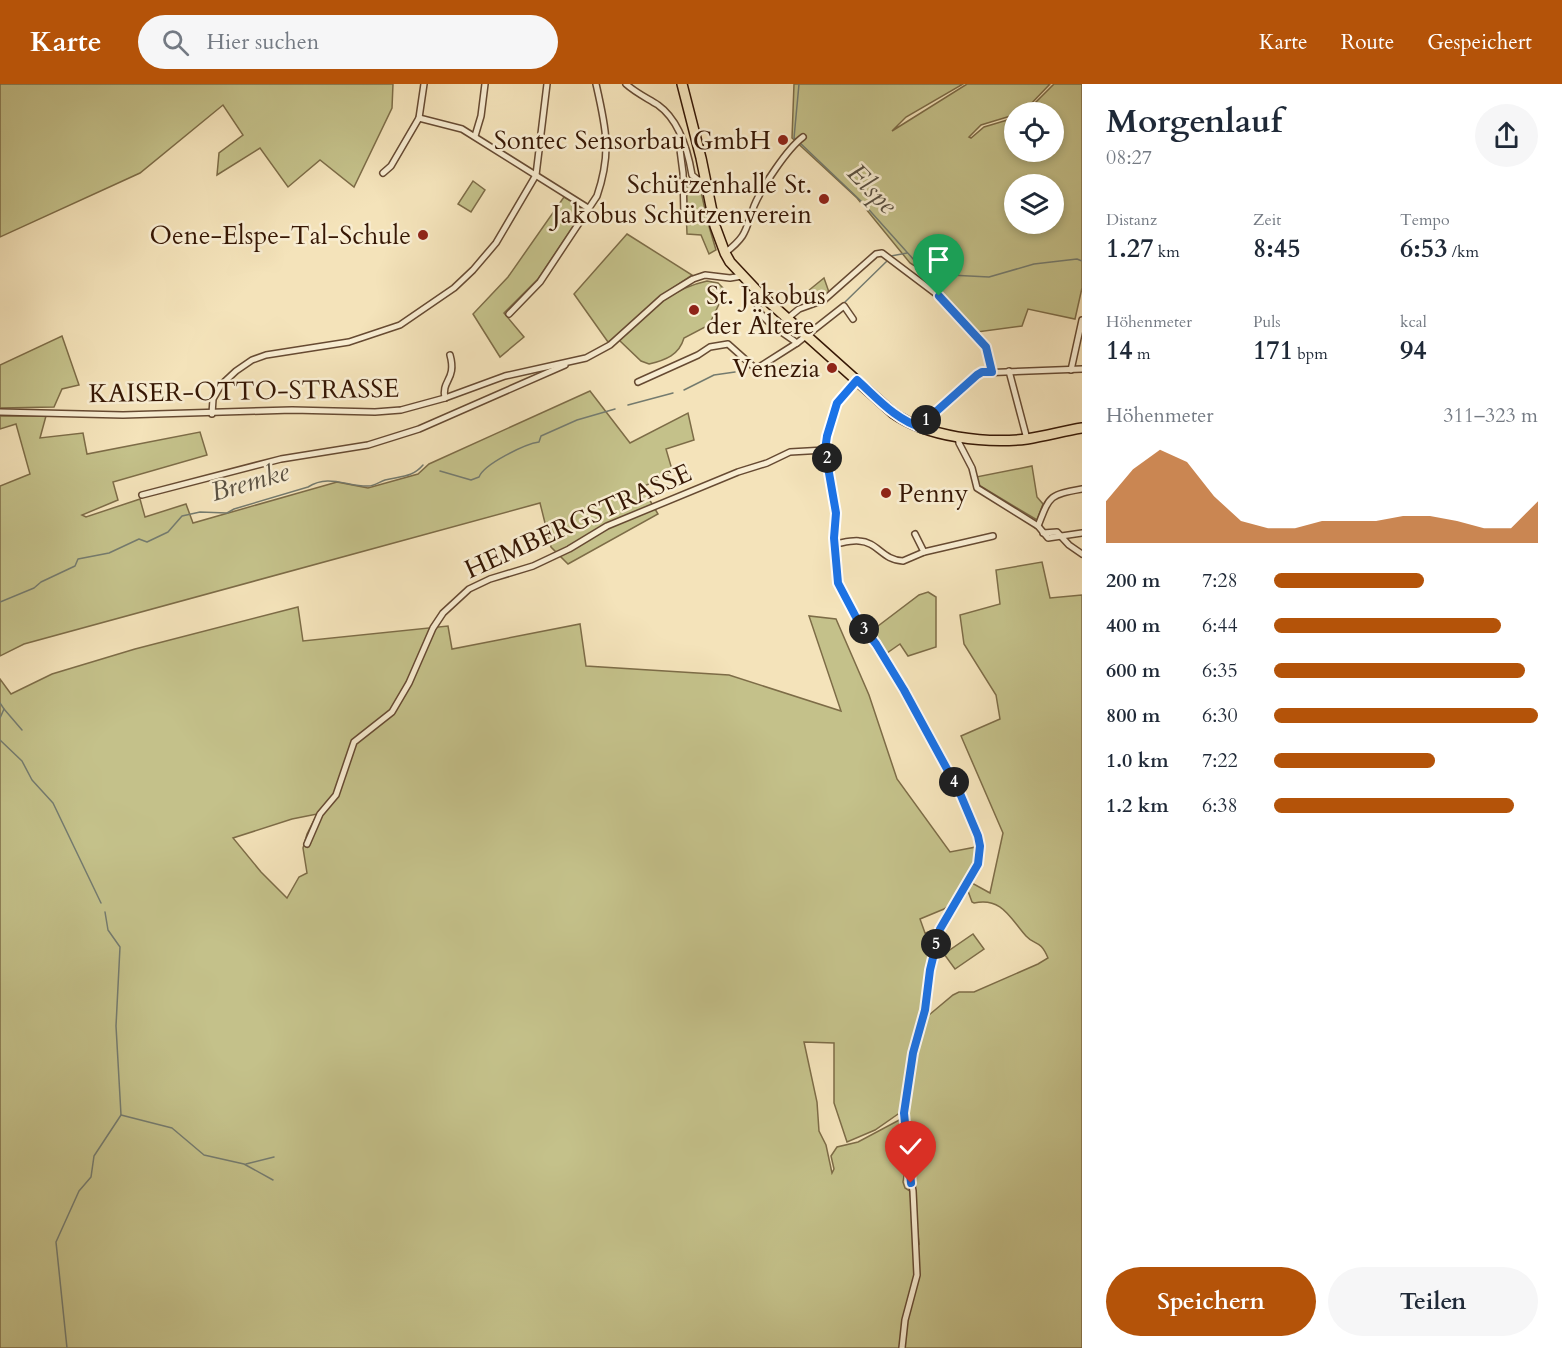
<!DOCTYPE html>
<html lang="de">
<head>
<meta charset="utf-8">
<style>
	:root { --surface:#fff; --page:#f6f6f7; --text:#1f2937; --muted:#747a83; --accent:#b45309 }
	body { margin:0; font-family:Cardo,serif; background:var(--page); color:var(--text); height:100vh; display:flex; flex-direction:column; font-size:22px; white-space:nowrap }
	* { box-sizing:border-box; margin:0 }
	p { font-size:20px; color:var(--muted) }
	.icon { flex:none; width:33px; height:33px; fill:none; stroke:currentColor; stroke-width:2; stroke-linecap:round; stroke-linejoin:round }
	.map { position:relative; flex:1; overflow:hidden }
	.sheet { display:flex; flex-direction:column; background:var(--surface); width:480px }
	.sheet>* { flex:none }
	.tools { position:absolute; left:1004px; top:18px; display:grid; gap:12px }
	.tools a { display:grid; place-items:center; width:60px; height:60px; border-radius:50%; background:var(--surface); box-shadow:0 3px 9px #0003; font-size:30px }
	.pin { position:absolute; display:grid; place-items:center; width:51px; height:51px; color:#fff; margin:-62px -26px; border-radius:50% 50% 50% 0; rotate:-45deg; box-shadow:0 0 6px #0007 }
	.pin .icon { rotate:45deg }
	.km { position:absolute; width:30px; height:30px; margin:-15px; border-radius:50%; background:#222; color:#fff; font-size:16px; line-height:30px; text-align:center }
	.round { display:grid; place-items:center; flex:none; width:63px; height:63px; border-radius:32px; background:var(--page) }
	.headline { display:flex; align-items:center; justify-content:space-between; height:102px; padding:0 24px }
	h1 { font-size:33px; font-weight:800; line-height:45px }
	.figures { display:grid; grid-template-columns:repeat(3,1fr); gap:9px; height:102px; padding:6px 24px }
	.figures div { display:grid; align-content:center }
	.figures b { font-size:26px; font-weight:800 }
	.figures small { font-size:16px; font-weight:400 }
	.figures p { font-size:16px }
	.chart { height:168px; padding:12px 24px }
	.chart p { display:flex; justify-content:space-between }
	.chart svg { width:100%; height:108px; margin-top:6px; fill:var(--accent); opacity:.7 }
	.action { display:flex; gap:12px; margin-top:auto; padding:12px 24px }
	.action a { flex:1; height:69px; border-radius:36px; background:var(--accent); color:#fff; font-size:24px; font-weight:800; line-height:69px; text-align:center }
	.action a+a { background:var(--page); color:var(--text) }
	ul { padding:0 24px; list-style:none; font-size:20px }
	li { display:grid; grid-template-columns:96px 72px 1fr; align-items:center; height:45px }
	li i { height:15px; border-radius:8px; background:var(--accent) }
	header { display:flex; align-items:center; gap:36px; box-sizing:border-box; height:84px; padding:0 30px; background:var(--accent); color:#fff }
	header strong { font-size:28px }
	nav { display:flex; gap:33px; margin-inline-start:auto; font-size:21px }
	.search { width:420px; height:54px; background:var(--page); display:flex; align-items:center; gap:15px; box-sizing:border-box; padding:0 21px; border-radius:33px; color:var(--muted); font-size:22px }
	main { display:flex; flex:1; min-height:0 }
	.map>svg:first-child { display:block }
</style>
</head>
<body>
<header>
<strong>Karte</strong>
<div class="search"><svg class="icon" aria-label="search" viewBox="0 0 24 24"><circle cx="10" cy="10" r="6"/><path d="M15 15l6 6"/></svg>Hier suchen</div>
<nav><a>Karte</a><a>Route</a><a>Gespeichert</a></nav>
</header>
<main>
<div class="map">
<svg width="1082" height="1264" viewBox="0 0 1082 1264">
	<rect width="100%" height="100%" fill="#f4e3ba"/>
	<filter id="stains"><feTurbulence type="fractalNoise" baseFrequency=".00333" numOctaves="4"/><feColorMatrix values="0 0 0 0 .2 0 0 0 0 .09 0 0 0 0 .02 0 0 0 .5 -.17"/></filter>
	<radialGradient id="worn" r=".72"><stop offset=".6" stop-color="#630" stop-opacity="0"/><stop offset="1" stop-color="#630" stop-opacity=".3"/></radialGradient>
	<!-- green -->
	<g fill="#c4c18a" stroke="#7d6c47" stroke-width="1.5" fill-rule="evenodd">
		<path d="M0 0H393L392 24 354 103 320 76 288 103 260 64 217 91 219 69 243 51 223 21 140 89 0 153Z"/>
		<path d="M794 0H963L906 33 892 47 967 0H1050L1028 23 1020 28H1014V31L981 41 969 53 971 54 984 43 1014 34V68H1053V28H1026L1054 0H1082V204L1075 235 1028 225 1022 242 977 248 940 211 948 192 921 186 910 179 857 114 792 54ZM1014 100H1053V140H1014Z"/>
		<path d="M473 97 485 106 471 128 458 120Z"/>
		<path d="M685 97 700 103 708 139 716 166 709 170 701 151 687 150Z"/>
		<path d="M564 113 580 122 582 129 538 195 504 229 524 253 500 273 473 230 508 193Z"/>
		<path d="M627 150 692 191 662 211 614 255 608 258 574 210Z"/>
		<path d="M824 194 830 211 809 220 808 207Z"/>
		<path d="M707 197 718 199 723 204 721 216 709 241 684 254C679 271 666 276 649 280L641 277 619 256C648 229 667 206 707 197Z"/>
		<path d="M62 252 79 301 62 305 54 323 0 324V281Z"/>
		<path d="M590 307 630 359 688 329 694 356 666 365 673 389 642 403 658 430 568 480 551 463 540 419 24 560 0 572V402L30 390 16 340 0 345V332H46L40 354 83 349 87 370 200 348 207 371 113 398 118 416 82 431 86 433 140 415 145 433 186 420 193 439 337 398 368 404 418 390 429 380Z"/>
		<path d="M1032 382 1037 413 1043 420 1037 436 977 400 976 393Z"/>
		<path d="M1042 478 1050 514 1082 511V1264H0V595L11 610 52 590 135 565 298 523 303 557 448 542 452 565 580 540 586 582 729 591 841 627 809 532 836 535 869 611 897 695 950 768 976 763 975 778 952 819 944 825 920 835 925 849 939 845 931 875 922 929 929 931 953 911 959 908H974L1038 880 1048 874C1040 855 1035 862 1026 852 1010 834 1002 813 974 819L972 818 968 807 972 799 990 809 1003 749 961 652 1000 635 996 611 964 560 960 531 1000 520 996 486ZM317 730 307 750 303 764 307 789 299 793 287 814 261 788 233 754 292 735ZM804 958 834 959V1019L847 1058 875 1046 901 1028 905 1029 919 1160 915 1159 910 1107 905 1104 903 1098 906 1080 903 1034 858 1058 837 1063 831 1072 834 1085 832 1089 826 1061 819 1047 817 1018Z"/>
		<path d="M928 508 936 513V563L908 572 900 560 887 569 865 540 878 542 919 511Z"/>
		<path d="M973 850 984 865 955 885 944 870Z"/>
	</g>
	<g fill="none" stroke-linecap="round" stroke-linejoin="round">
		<!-- stream -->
		<g stroke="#747b6f" stroke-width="1.5">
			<path d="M796 55 794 54 799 0"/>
			<path d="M799 58 863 119 914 176 935 186 950 191 989 193 1034 180 1077 175 1082 177"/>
			<path d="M891 172 907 169"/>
			<path d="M845 218 887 177"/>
			<path d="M684 306 714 291 735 288"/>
			<path d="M628 321 673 309"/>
			<path d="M440 387 471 396 479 393C484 380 525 360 539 358L541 352 577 336 615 325"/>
			<path d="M0 518 34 504 41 498 75 482 78 475 109 469 139 455 147 458 168 448 182 432 200 428 227 429 234 425 308 403C328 390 346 402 367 402 373 403 379 398 385 396 400 392 412 394 423 381"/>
			<path d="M0 619 4 625 0 634"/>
			<path d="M4 625 22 646"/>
			<path d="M0 656 22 677 32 696 53 719 101 819"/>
			<path d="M121 1031 172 1044 204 1071 244 1080 273 1096"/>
			<path d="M246 1080 274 1073"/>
			<path d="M67 1264 56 1158 79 1107 91 1093 94 1072 121 1031 116 942 120 863 108 846 105 828"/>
		</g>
		<defs>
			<g id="minor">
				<path d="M626 0C636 9 647 14 658 21 679 36 688 67 692 91L698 96H705"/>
				<path d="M419 34 462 45 588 124"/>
				<path d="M680 51 679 58 683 89 684 132"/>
				<path d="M475 52 481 32 485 0"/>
				<path d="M383 89 391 82 419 34 424 0"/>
				<path d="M725 169C747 152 745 147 754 122 762 103 787 65 803 53"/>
				<path d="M760 210C747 230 783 248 797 259"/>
				<path d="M509 230 540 198 597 112C612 68 606 44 596 0"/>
				<path d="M788 234 799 225 824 216 876 170 882 169 939 212 982 257 988 266 992 288"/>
				<path d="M1071 286 1082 236"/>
				<path d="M1009 287 1027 355"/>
				<path d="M857 296 837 319 827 352 825 366 836 429 834 454 838 499 858 537 876 560 904 606 959 707 978 752 980 762 978 780 940 845 930 886 925 926 909 990 904 1029 908 1080 913 1107 917 1191 905 1236 902 1264"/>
				<path d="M638 298 698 271 710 263 728 260 756 285 797 259 844 222 853 235"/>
				<path d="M445 314C441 296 457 296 450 271"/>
				<path d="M0 328 123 331 292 326 375 328 401 326 445 314 505 292 586 274 610 261 662 214 693 195 705 191 730 194 742 192"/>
				<path d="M212 330 213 315 221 301 236 287 252 276 266 271 349 258 400 241 454 204 473 186 496 159 536 91 547 0"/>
				<path d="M923 344 930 333 980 289 1082 285"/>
				<path d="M958 352 959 359 972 384 977 404 1038 442 1048 454 1082 449"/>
				<path d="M142 411 281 375 368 361 419 345 565 281"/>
				<path d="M1038 442C1050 411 1049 411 1082 405"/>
				<path d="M1043 449 1057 448 1069 461 1082 470"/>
				<path d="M915 450 924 468"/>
				<path d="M835 460C842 459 852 456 859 457 878 458 882 476 903 477L924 468 993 452"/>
				<path d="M307 760 320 730 336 711 354 658 392 628 409 599 433 544 443 529 469 505 490 495 533 482 569 465 607 442 738 388 767 379 790 368 825 366"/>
			</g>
			<path id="primary" d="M682 0 701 74 715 142 725 169 730 178 760 210 893 329C927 353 986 360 1027 355 1046 352 1064 347 1082 344"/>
		</defs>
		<!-- minor casing -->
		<use href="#minor" stroke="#664a32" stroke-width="8"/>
		<!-- primary casing -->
		<use href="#primary" stroke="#361704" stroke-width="12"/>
		<!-- minor -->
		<use href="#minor" stroke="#f8edd2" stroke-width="5"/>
		<!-- primary -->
		<use href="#primary" stroke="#f4e3ba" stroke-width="9"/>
	</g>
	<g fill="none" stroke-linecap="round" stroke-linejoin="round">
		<defs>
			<path id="route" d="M911 1099 904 1029 913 969 925 926 930 886 940 845 978 780 980 762 978 752 959 707 904 606 876 560 858 537 838 499 834 454 836 429 825 366 827 352 837 319 857 296C878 315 896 336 923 344L930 333 977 291 982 288H992L986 263 939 212"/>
		</defs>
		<!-- route casing -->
		<use href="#route" stroke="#fff" stroke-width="12"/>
		<!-- route -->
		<use href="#route" stroke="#1a73e8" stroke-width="8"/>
	</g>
	<!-- markers -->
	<g fill="#8f2418" stroke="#f8edd2" stroke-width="2">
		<circle cx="783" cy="56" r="6"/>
		<circle cx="824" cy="115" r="6"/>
		<circle cx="423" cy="151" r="6"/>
		<circle cx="694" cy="226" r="6"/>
		<circle cx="832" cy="284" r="6"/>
		<circle cx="886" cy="409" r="6"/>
	</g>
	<g text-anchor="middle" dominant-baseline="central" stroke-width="5" stroke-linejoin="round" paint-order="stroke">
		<!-- poi labels -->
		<g font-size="26" fill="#361704" stroke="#f8edd2" text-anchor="end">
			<text x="771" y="56">Sontec Sensorbau GmbH</text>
			<text x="812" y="100">Schützenhalle St.<tspan x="812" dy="30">Jakobus Schützenverein</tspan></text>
			<text x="411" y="151">Oene-Elspe-Tal-Schule</text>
			<text x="706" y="211" text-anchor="start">St. Jakobus<tspan x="706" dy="30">der Ältere</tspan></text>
			<text x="820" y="284">Venezia</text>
			<text x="898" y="409" text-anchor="start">Penny</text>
		</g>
		<!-- street labels -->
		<g font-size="26" fill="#361704" stroke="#f8edd2">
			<text transform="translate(244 307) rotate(-1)">KAISER-OTTO-STRASSE</text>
			<text transform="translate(578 437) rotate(-24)">HEMBERGSTRASSE</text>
		</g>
		<!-- water labels -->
		<g font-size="27" font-style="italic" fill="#5a5142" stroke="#f8edd2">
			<text transform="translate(872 105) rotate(46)">Elspe</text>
			<text transform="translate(250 398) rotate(-16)">Bremke</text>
		</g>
	</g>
	<rect width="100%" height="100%" filter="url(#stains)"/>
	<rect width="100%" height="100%" fill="url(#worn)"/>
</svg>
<div class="tools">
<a><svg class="icon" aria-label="locate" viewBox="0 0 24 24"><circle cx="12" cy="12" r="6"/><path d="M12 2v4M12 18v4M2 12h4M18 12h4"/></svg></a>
<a><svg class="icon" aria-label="layers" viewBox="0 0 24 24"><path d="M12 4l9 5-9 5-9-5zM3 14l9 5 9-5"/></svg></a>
</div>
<div class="pin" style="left:939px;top:212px;background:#1e9e55"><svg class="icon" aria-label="arrive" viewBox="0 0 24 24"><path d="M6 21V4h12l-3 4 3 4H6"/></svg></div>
<div class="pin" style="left:911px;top:1099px;background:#d93025"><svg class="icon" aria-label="check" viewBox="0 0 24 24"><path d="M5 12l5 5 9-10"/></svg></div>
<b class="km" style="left:926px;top:336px">1</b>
<b class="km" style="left:827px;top:374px">2</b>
<b class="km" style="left:864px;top:545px">3</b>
<b class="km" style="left:954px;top:698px">4</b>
<b class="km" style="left:936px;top:860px">5</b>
</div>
<section class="sheet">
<div class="headline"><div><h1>Morgenlauf</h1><p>08:27</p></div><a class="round"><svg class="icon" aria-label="share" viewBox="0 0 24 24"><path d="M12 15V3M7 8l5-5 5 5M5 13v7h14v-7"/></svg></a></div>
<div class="figures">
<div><p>Distanz</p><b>1.27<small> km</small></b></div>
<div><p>Zeit</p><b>8:45</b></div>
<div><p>Tempo</p><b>6:53<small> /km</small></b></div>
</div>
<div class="figures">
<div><p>Höhenmeter</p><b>14<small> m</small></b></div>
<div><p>Puls</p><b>171<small> bpm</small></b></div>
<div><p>kcal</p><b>94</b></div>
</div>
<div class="chart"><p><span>Höhenmeter</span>311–323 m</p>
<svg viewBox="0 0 160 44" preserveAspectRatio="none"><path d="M0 44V27L10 14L20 6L30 11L40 25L50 35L60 38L70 38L80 35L90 35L100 35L110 33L120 33L130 35L140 38L150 38L160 27V44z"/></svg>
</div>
<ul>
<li><b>200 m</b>7:28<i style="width:57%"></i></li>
<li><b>400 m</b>6:44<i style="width:86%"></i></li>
<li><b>600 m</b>6:35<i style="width:95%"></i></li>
<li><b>800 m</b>6:30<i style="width:100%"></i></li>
<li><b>1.0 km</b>7:22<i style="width:61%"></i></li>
<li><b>1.2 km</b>6:38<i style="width:91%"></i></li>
</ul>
<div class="action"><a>Speichern</a><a>Teilen</a></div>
</section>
</main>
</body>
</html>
